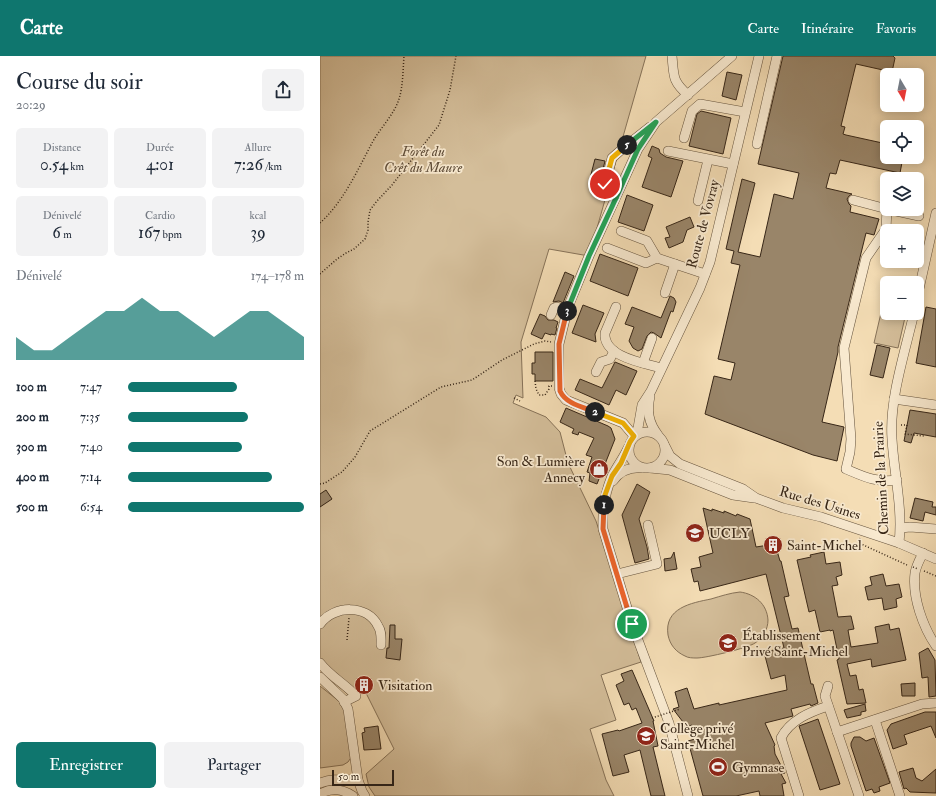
<!DOCTYPE html>
<html lang="fr">
<head>
<meta charset="utf-8">
<style>
	:root { --surface:#fff; --page:#f2f2f3; --text:#1f2937; --muted:#747a83; --accent:#0f766e }
	body { margin:0; font-family:"IM FELL Double Pica",serif; background:var(--page); color:var(--text); height:100vh; display:flex; flex-direction:column; font-size:15px; white-space:nowrap }
	* { box-sizing:border-box; margin:0 }
	p { font-size:13px; color:var(--muted) }
	.icon { flex:none; width:22px; height:22px; fill:none; stroke:currentColor; stroke-width:2; stroke-linecap:round; stroke-linejoin:round }
	.map { position:relative; flex:1; overflow:hidden }
	.sheet { display:flex; flex-direction:column; background:var(--surface); width:320px }
	.sheet>* { flex:none }
	.needle { width:26px; rotate:170deg }
	.controls { position:absolute; left:560px; top:12px; display:grid; gap:8px }
	.controls a { display:grid; place-items:center; width:44px; height:44px; border-radius:6px; background:var(--surface); box-shadow:0 2px 10px #0003; font-size:20px }
	.scale { position:absolute; left:12px; bottom:10px; width:62px; box-sizing:border-box; padding-left:4px; border:2px solid #372617; border-top:0; font-size:11px; line-height:14px; white-space:nowrap; color:#372617; -webkit-text-stroke:3px #f8e9cf; paint-order:stroke }
	.pin { position:absolute; display:grid; place-items:center; width:34px; height:34px; color:#fff; margin:-17px; border:2px solid #fff; border-radius:50%; box-shadow:0 1px 4px #0007 }
	.km { position:absolute; width:20px; height:20px; margin:-10px; border-radius:50%; background:#222; color:#fff; font-size:11px; line-height:20px; text-align:center }
	.round { display:grid; place-items:center; flex:none; width:42px; height:42px; border-radius:6px; background:var(--page) }
	.overview { display:flex; align-items:center; justify-content:space-between; height:68px; padding:0 16px }
	h1 { font-size:22px; font-weight:600; line-height:30px }
	.metrics { display:grid; grid-template-columns:repeat(3,1fr); gap:6px; height:68px; padding:4px 16px }
	.metrics div { display:grid; align-content:center; border-radius:6px; background:var(--page); text-align:center }
	.metrics b { font-size:17px; font-weight:600 }
	.metrics small { font-size:11px; font-weight:400 }
	.metrics p { font-size:11px }
	.chart { height:112px; padding:8px 16px }
	.chart p { display:flex; justify-content:space-between }
	.chart svg { width:100%; height:72px; margin-top:4px; fill:var(--accent); opacity:.7 }
	.cta { display:flex; gap:8px; margin-top:auto; padding:8px 16px }
	.cta a { flex:1; height:46px; border-radius:6px; background:var(--accent); color:#fff; font-size:16px; font-weight:600; line-height:46px; text-align:center }
	.cta a+a { background:var(--page); color:var(--text) }
	ul { padding:0 16px; list-style:none; font-size:13px }
	li { display:grid; grid-template-columns:64px 48px 1fr; align-items:center; height:30px }
	li i { height:10px; border-radius:5px; background:var(--accent) }
	header { display:flex; align-items:center; gap:24px; box-sizing:border-box; height:56px; padding:0 20px; background:var(--accent); color:#fff }
	header strong { font-size:19px }
	nav { display:flex; gap:22px; margin-inline-start:auto; font-size:14px }
	main { display:flex; flex:1; min-height:0 }
	.map>svg:first-child { display:block }
</style>
</head>
<body>
<header>
<strong>Carte</strong>
<nav><a>Carte</a><a>Itinéraire</a><a>Favoris</a></nav>
</header>
<main>
<section class="sheet">
<div class="overview"><div><h1>Course du soir</h1><p>20:29</p></div><a class="round"><svg class="icon" aria-label="share" viewBox="0 0 24 24"><path d="M12 15V3M7 8l5-5 5 5M5 13v7h14v-7"/></svg></a></div>
<div class="metrics">
<div><p>Distance</p><b>0.54<small> km</small></b></div>
<div><p>Durée</p><b>4:01</b></div>
<div><p>Allure</p><b>7:26<small> /km</small></b></div>
</div>
<div class="metrics">
<div><p>Dénivelé</p><b>6<small> m</small></b></div>
<div><p>Cardio</p><b>167<small> bpm</small></b></div>
<div><p>kcal</p><b>39</b></div>
</div>
<div class="chart"><p><span>Dénivelé</span>174–178 m</p>
<svg viewBox="0 0 160 44" preserveAspectRatio="none"><path d="M0 44V30L10 38L20 38L30 30L40 22L50 14L60 14L70 6L80 14L90 14L100 22L110 30L120 22L130 14L140 14L150 22L160 30V44z"/></svg>
</div>
<ul>
<li><b>100 m</b>7:47<i style="width:62%"></i></li>
<li><b>200 m</b>7:35<i style="width:68%"></i></li>
<li><b>300 m</b>7:40<i style="width:65%"></i></li>
<li><b>400 m</b>7:14<i style="width:82%"></i></li>
<li><b>500 m</b>6:54<i style="width:100%"></i></li>
</ul>
<div class="cta"><a>Enregistrer</a><a>Partager</a></div>
</section>
<div class="map">
<svg width="616" height="740" viewBox="0 0 616 740">
	<rect width="100%" height="100%" fill="#f4ddb5"/>
	<filter id="stains"><feTurbulence type="fractalNoise" baseFrequency=".005" numOctaves="4"/><feColorMatrix values="0 0 0 0 .2 0 0 0 0 .09 0 0 0 0 .02 0 0 0 .5 -.17"/></filter>
	<radialGradient id="worn" r=".72"><stop offset=".6" stop-color="#630" stop-opacity="0"/><stop offset="1" stop-color="#630" stop-opacity=".3"/></radialGradient>
	<!-- green -->
	<g fill="#d4be9a" stroke="#867258">
		<path d="M0 0H326L269 200 229 193 201 286 203 342 196 339 193 347 226 361 240 376 248 407 276 465 321 606 281 619 296 664 270 673 286 724 294 740H55L49 731 46 718 74 693 46 637 27 635 0 614Z"/>
		<path d="M564 244 567 245V257H586L578 292 554 287Z"/>
		<path d="M420 536C435 538 447 548 448 564 448 573 443 582 435 587 428 592 386 602 377 602 373 602 368 602 365 600 356 596 350 589 348 579 344 552 371 547 391 543 401 540 410 537 420 536Z"/>
		<path d="M0 630 20 646 25 655 32 700 28 706 23 709 0 712Z"/>
	</g>
	<!-- building -->
	<g fill="#998569" stroke="#372617">
		<path d="M463 0H573L575 2 572 16 536 8 521 70 525 71 523 78 526 79 567 88V101H583L580 117 520 104 516 118 510 117 506 132 532 138 529 140 527 143 529 148 531 150 530 156 559 163 554 179 546 177 518 291V296L502 366 524 371 517 405 493 399 385 358 394 320 411 324 415 307 398 303 420 209 411 207 414 195 406 193 422 123 435 127 418 196 440 201 454 138 473 143 479 117 438 108Z"/>
		<path d="M407 16 422 19 416 44 402 40Z"/>
		<path d="M381 55 411 62 403 98 369 90 377 58Z"/>
		<path d="M332 90 339 93 340 97 346 101 363 105 351 141 322 131 332 102 328 100Z"/>
		<path d="M275 103 285 105 279 129 269 126Z"/>
		<path d="M307 139 333 149 324 175 298 166Z"/>
		<path d="M370 161 374 171 367 174 363 186 349 192 345 182 350 181 346 171Z"/>
		<path d="M280 198 318 212 308 240 270 225Z"/>
		<path d="M245 216 254 220 243 247 239 245 233 246Z"/>
		<path d="M350 240 354 242 356 246 353 256 351 255 341 282 334 277 331 276 327 280 322 293 318 295 313 292 309 285 314 271 305 268 312 251 341 262Z"/>
		<path d="M263 249 284 257 275 278 276 286 252 277Z"/>
		<path d="M606 251 616 253V311L596 307Z"/>
		<path d="M220 258 225 260 228 264H234L238 266 236 272H237L235 279 231 278V279L225 277 222 283 211 278Z"/>
		<path d="M557 289 570 292 563 322 550 319Z"/>
		<path d="M215 296H233V325H215V318H212V307H215Z"/>
		<path d="M295 306 317 315 306 339 296 334 289 349 255 334 260 323 282 332Z"/>
		<path d="M246 352 288 370 291 372 295 383 277 428 269 425 270 417 267 416 272 401 266 399 274 382 259 376 258 379 252 377 254 373 240 366Z"/>
		<path d="M590 354 616 358V381L594 377 591 387 584 385Z"/>
		<path d="M317 428 330 436 319 463 327 491 329 503 315 507 302 459Z"/>
		<path d="M6 434 12 443 0 451V438Z"/>
		<path d="M595 442 613 446 612 451H616V459L605 456 603 465 590 462Z"/>
		<path d="M383 452 392 455V453L404 457V455L416 460 417 458 430 463 436 491 455 488 460 505H461L469 540 464 541 472 573 478 572 491 628H493L498 647 491 650 490 648 471 653 473 660 445 667 455 689 454 690 455 698 465 717 461 718 466 727 462 728 464 740H440L439 735 416 740H383L368 685 375 683 372 669 364 672 363 666 353 653 359 651 355 636 367 632 374 653 399 647V649L467 634 465 619 451 623 444 596 464 592 446 518 380 535 378 525 374 526 371 513 381 511 379 501 393 497Z"/>
		<path d="M354 496 357 513 345 515 344 503 351 502Z"/>
		<path d="M504 496 506 508 520 506 522 519 516 521 518 529 512 530 518 561 531 560 534 573 528 574 531 591 558 587 555 571 569 568 570 574 579 572 586 604 552 611 551 603 527 608 530 620 536 619 539 634 543 633 546 647 527 648 517 604 519 603 513 574 510 575V574L500 576 495 554 489 556 477 504 491 501 490 499Z"/>
		<path d="M563 518 566 530 579 528 582 541 576 543 577 551 564 554 562 542 548 544 545 531 552 529 550 521Z"/>
		<path d="M70 569H75V583H82L80 604 66 602 67 592H69Z"/>
		<path d="M608 592 615 604 616 640 609 641 608 621 602 622 599 597Z"/>
		<path d="M312 614 334 665H333L338 690 333 691 345 740H331L320 694 304 699 309 716 293 720 282 678 298 674 299 675 322 667 316 652 312 654 309 647 304 649 296 629 304 625 301 618Z"/>
		<path d="M595 627V640H582L581 628Z"/>
		<path d="M545 648 546 655 541 656V659L527 662 524 654Z"/>
		<path d="M605 656H616V682L611 670 584 679 587 688 573 693 567 674 571 668Z"/>
		<path d="M498 663 520 728 500 734 479 670Z"/>
		<path d="M58 670 61 693 44 694 42 677 45 676 44 672Z"/>
		<path d="M534 681H540L546 685 554 682 570 727 559 731 560 735 554 737 552 733 546 735 531 690V687Z"/>
		<path d="M593 712 596 722 602 725 616 713V737L590 736 586 732 584 733 579 716Z"/>
	</g>
	<g fill="none" stroke-linecap="round" stroke-linejoin="round">
		<defs>
			<g id="minor">
				<path d="M352 0C354 20 352 25 368 39"/>
				<path d="M364 82 372 55 380 48 425 56"/>
				<path d="M437 88 457 0"/>
				<path d="M348 95 413 108"/>
				<path d="M285 128 292 102 301 94 330 71"/>
				<path d="M533 144 567 153 566 173 546 202 524 292 531 383 530 396 526 413C545 421 556 427 577 424"/>
				<path d="M378 145 388 104"/>
				<path d="M567 153 599 160"/>
				<path d="M301 175 327 185 337 202"/>
				<path d="M287 192 326 207 337 202 385 218"/>
				<path d="M345 237 355 208"/>
				<path d="M597 242 616 157"/>
				<path d="M296 251 285 277C283 301 324 307 341 312"/>
				<path d="M231 259 234 252 237 251 247 256"/>
				<path d="M323 307 332 282"/>
				<path d="M276 316 281 306 290 303 294 295"/>
				<path d="M330 340C327 355 328 366 338 379"/>
				<path d="M574 343 616 349"/>
				<circle cx="327" cy="394" r="18"/>
				<path d="M314 380 303 367 246 344 241 338 239 332V288L248 251 269 200 318 93 336 66 412 0"/>
				<path d="M314 380 318 372 322 349 331 335 380 232 390 206 439 0"/>
				<path d="M345 390 350 400 360 408 423 433 436 442 463 452 501 461 579 487 616 503"/>
				<path d="M308 392C304 401 297 410 292 420 285 437 282 454 283 473L312 568 349 667 368 740"/>
				<path d="M330 412 350 414 413 439 434 442"/>
				<path d="M293 425C300 415 310 411 322 412"/>
				<path d="M581 472 590 471 616 473"/>
				<path d="M579 487C583 452 574 418 572 383 569 344 585 296 594 257"/>
				<path d="M603 497C600 503 596 510 595 517 592 541 603 571 616 590"/>
				<path d="M297 518 337 508 328 469"/>
				<path d="M0 568C14 549 47 548 58 570 62 576 61 582 61 589"/>
				<path d="M0 607C10 620 25 628 36 640L24 646"/>
				<path d="M0 621 23 643 28 653 38 724 42 735 45 740"/>
				<path d="M508 630 505 640 539 740"/>
				<path d="M555 664 580 740"/>
				<path d="M517 676 602 648 616 647"/>
				<path d="M0 727C12 722 25 724 38 724"/>
				<path d="M0 738C12 731 22 733 33 740"/>
				<path d="M479 740 461 682C470 664 490 656 508 650"/>
			</g>
		</defs>
		<!-- minor casing -->
		<use href="#minor" stroke="#66543e" stroke-width="10"/>
		<!-- path -->
		<g stroke="#372617" stroke-width="1.5" stroke-dasharray="1 2" stroke-linecap="butt">
			<path d="M0 167C24 145 37 115 52 87 60 72 74 59 79 43 83 31 83 13 84 0"/>
			<path d="M0 218 17 203 26 197 34 193 45 183 48 174V166L50 154 57 145 72 129 119 69 130 34 136 0"/>
			<path d="M215 325 216 333 219 339H225L229 333V330H232"/>
			<path d="M194 342 200 345"/>
			<path d="M581 369H587L585 378 604 380V379"/>
			<path d="M0 428 5 427 22 416 35 401 50 375 121 331 152 324 182 304 214 288 225 285 231 286"/>
			<path d="M540 482 539 487 587 509"/>
			<path d="M604 515 616 520"/>
			<path d="M27 584 29 562"/>
		</g>
		<!-- minor -->
		<use href="#minor" stroke="#f8e9cf" stroke-width="9"/>
		<!-- path-bridge -->
		<g stroke="#372617" stroke-width="1.5" stroke-dasharray="1 2" stroke-linecap="butt">
			<path d="M593 511 598 513"/>
			<path d="M332 662 360 653"/>
		</g>
	</g>
	<g fill="none" stroke-linecap="round" stroke-linejoin="round">
		<defs>
			<path id="split-1" d="M284 449 283 473 312 568"/>
			<path id="split-2" d="M275 356 303 367 314 380 310 386 301 407 292 420 285 439 284 449"/>
			<path id="split-3" d="M247 255 239 288 240 335C246 348 263 351 275 356"/>
			<path id="split-4" d="M247 255 269 200 296 142"/>
			<path id="split-5" d="M296 142 318 93 336 66 307 89"/>
			<path id="split-6" d="M285 128 292 102 307 89"/>
		</defs>
		<!-- split-1 casing -->
		<use href="#split-1" stroke="#fff" stroke-width="8"/>
		<!-- split-2 casing -->
		<use href="#split-2" stroke="#fff" stroke-width="8"/>
		<!-- split-3 casing -->
		<use href="#split-3" stroke="#fff" stroke-width="8"/>
		<!-- split-4 casing -->
		<use href="#split-4" stroke="#fff" stroke-width="8"/>
		<!-- split-5 casing -->
		<use href="#split-5" stroke="#fff" stroke-width="8"/>
		<!-- split-6 casing -->
		<use href="#split-6" stroke="#fff" stroke-width="8"/>
		<!-- split-1 -->
		<use href="#split-1" stroke="#f0652b" stroke-width="5"/>
		<!-- split-2 -->
		<use href="#split-2" stroke="#f5b400" stroke-width="5"/>
		<!-- split-3 -->
		<use href="#split-3" stroke="#f0652b" stroke-width="5"/>
		<!-- split-4 -->
		<use href="#split-4" stroke="#22a559" stroke-width="5"/>
		<!-- split-5 -->
		<use href="#split-5" stroke="#22a559" stroke-width="5"/>
		<!-- split-6 -->
		<use href="#split-6" stroke="#f5b400" stroke-width="5"/>
	</g>
	<!-- icons -->
	<defs>
		<symbol id="shop-disc" viewBox="-11 -11 22 22"><circle r="9.5" fill="#8f2418" stroke="#f8e9cf"/><path d="M-5-2.5h2.3a2.7 3.5 0 0 1 5.4 0H5L5.5 6h-11ZM-1.5-2.5h3a1.5 2.3 0 0 0-3 0Z" fill="#fff"/></symbol>
		<symbol id="university-disc" viewBox="-11 -11 22 22"><circle r="9.5" fill="#8f2418" stroke="#f8e9cf"/><path d="M0-5L7-2L0 1L-7-2ZM-4 1L0 2.5L4 1V4Q0 6-4 4Z" fill="#fff"/></symbol>
		<symbol id="building-disc" viewBox="-11 -11 22 22"><circle r="9.5" fill="#8f2418" stroke="#f8e9cf"/><path d="M-4-6H4V6H1V3H-1V6H-4ZM-2.5-4.3h1.7v1.8h-1.7ZM.8-4.3h1.7v1.8H.8ZM-2.5-1h1.7V.8h-1.7ZM.8-1h1.7V.8H.8Z" fill="#fff"/></symbol>
		<symbol id="school-disc" viewBox="-11 -11 22 22"><circle r="9.5" fill="#8f2418" stroke="#f8e9cf"/><path d="M0-5L7-2L0 1L-7-2ZM-4 1L0 2.5L4 1V4Q0 6-4 4Z" fill="#fff"/></symbol>
		<symbol id="stadium-disc" viewBox="-11 -11 22 22"><circle r="9.5" fill="#8f2418" stroke="#f8e9cf"/><path d="M0-5a6.5 5 0 1 0 0 10a6.5 5 0 1 0 0-10ZM-3.5-1.8h7v3.6h-7Z" fill="#fff"/></symbol>
	</defs>
	<g fill-rule="evenodd">
		<use href="#shop-disc" x="268" y="402" width="22" height="22"/>
		<use href="#university-disc" x="364" y="466" width="22" height="22"/>
		<use href="#building-disc" x="442" y="478" width="22" height="22"/>
		<use href="#school-disc" x="397" y="576" width="22" height="22"/>
		<use href="#building-disc" x="33" y="618" width="22" height="22"/>
		<use href="#school-disc" x="315" y="669" width="22" height="22"/>
		<use href="#stadium-disc" x="387" y="700" width="22" height="22"/>
	</g>
	<g text-anchor="middle" dominant-baseline="central" stroke-width="3.5" stroke-linejoin="round" paint-order="stroke">
		<!-- park labels -->
		<g font-size="14" font-style="italic" fill="#5e4c38" stroke="#f8e9cf">
			<text x="103" y="95">Forêt du<tspan x="103" dy="16">Crêt du Maure</tspan></text>
		</g>
		<!-- street labels -->
		<g font-size="14" fill="#372617" stroke="#f8e9cf">
			<text transform="translate(383 168) rotate(-75)">Route de Vovray</text>
			<text transform="translate(561 422) rotate(-93)">Chemin de la Prairie</text>
			<text transform="translate(500 447) rotate(17)">Rue des Usines</text>
		</g>
		<!-- poi labels -->
		<g font-size="14" fill="#372617" stroke="#f8e9cf" text-anchor="start">
			<text x="265" y="405" text-anchor="end">Son &amp; Lumière<tspan x="265" dy="16">Annecy</tspan></text>
			<text x="389" y="477">UCLY</text>
			<text x="467" y="489">Saint-Michel</text>
			<text x="422" y="579">Établissement<tspan x="422" dy="16">Privé Saint-Michel</tspan></text>
			<text x="58" y="629">Visitation</text>
			<text x="340" y="672">Collège privé<tspan x="340" dy="16">Saint-Michel</tspan></text>
			<text x="412" y="711">Gymnase</text>
		</g>
	</g>
	<rect width="100%" height="100%" filter="url(#stains)"/>
	<rect width="100%" height="100%" fill="url(#worn)"/>
</svg>
<div class="controls">
<a><svg class="needle" viewBox="-14 -14 28 28"><path d="M0-13l5 13h-10z" fill="#e53935"/><path d="M0 13l5-13h-10z" fill="#747a83"/></svg></a>
<a><svg class="icon" aria-label="locate" viewBox="0 0 24 24"><circle cx="12" cy="12" r="6"/><path d="M12 2v4M12 18v4M2 12h4M18 12h4"/></svg></a>
<a><svg class="icon" aria-label="layers" viewBox="0 0 24 24"><path d="M12 4l9 5-9 5-9-5zM3 14l9 5 9-5"/></svg></a>
<a>+</a>
<a>−</a>
</div>
<div class="scale">50 m</div>
<div class="pin" style="left:312px;top:568px;background:#1e9e55"><svg class="icon" aria-label="arrive" viewBox="0 0 24 24"><path d="M6 21V4h12l-3 4 3 4H6"/></svg></div>
<div class="pin" style="left:285px;top:128px;background:#d93025"><svg class="icon" aria-label="check" viewBox="0 0 24 24"><path d="M5 12l5 5 9-10"/></svg></div>
<b class="km" style="left:284px;top:449px">1</b>
<b class="km" style="left:275px;top:356px">2</b>
<b class="km" style="left:247px;top:255px">3</b>
<b class="km" style="left:307px;top:89px">5</b>
</div>
</main>
</body>
</html>
